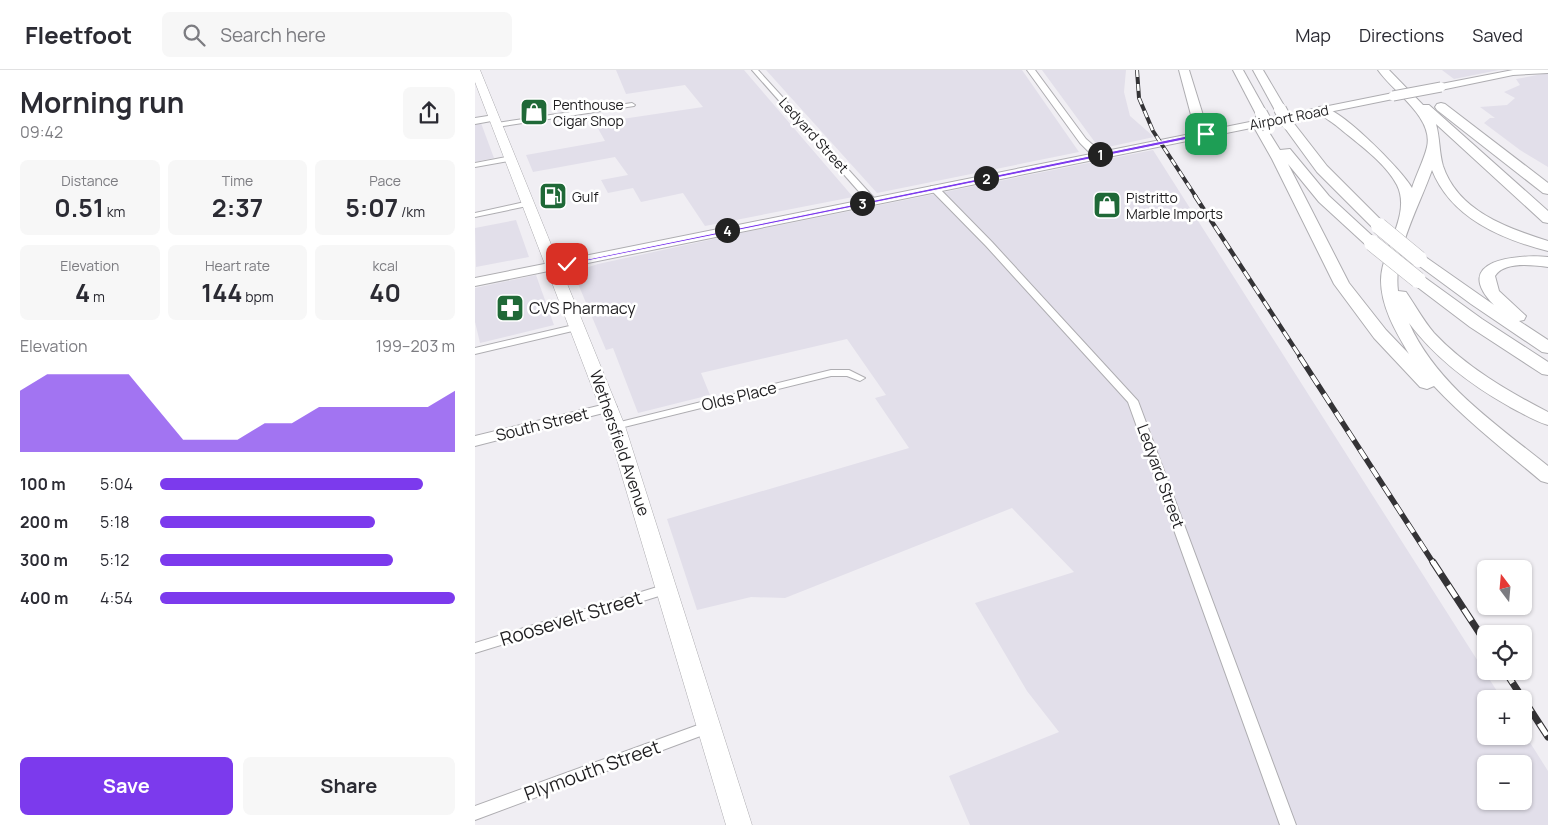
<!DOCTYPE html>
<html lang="en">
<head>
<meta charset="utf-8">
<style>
	:root { --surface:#fff; --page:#f7f7f7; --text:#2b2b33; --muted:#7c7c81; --line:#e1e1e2; --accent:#7c3aed }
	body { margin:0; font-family:Manrope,sans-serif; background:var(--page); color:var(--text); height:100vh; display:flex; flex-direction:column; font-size:19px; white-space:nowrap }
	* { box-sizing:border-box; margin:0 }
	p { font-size:16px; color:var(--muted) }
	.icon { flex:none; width:28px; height:28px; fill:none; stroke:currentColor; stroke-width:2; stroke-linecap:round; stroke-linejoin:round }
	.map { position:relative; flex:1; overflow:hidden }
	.panel { display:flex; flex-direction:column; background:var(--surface); width:475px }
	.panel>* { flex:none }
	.needle { width:32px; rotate:344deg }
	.buttons { position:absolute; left:1002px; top:490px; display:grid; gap:10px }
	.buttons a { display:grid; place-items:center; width:55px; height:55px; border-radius:8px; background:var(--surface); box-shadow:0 1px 4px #0004; font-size:25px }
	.pin { position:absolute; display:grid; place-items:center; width:42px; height:42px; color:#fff; margin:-21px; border-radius:10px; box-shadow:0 2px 8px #0006 }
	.km { position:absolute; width:25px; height:25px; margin:-12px; border-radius:50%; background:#222; color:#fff; font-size:14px; line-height:25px; text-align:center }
	.round { display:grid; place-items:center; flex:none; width:52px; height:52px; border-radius:8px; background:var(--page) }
	.summary { display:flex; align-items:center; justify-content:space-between; height:85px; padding:0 20px }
	h1 { font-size:28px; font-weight:700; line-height:38px }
	.metrics { display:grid; grid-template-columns:repeat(3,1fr); gap:8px; height:85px; padding:5px 20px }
	.metrics div { display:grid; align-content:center; border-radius:8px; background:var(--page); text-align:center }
	.metrics b { font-size:25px; font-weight:700 }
	.metrics small { font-size:14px; font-weight:400 }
	.metrics p { font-size:14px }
	.chart { height:140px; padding:10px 20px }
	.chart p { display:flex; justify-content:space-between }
	.chart svg { width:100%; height:90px; margin-top:5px; fill:var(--accent); opacity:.7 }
	.button { display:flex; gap:10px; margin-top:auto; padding:10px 20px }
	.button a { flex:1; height:58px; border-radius:8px; background:var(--accent); color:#fff; font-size:20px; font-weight:700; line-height:58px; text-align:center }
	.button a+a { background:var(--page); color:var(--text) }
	ul { padding:0 20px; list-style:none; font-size:16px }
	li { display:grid; grid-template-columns:80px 60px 1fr; align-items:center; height:38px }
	li i { height:12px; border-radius:6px; background:var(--accent) }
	header { display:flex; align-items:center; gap:30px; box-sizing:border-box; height:70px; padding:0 25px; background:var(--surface); border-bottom:1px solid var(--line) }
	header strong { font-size:24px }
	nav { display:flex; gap:28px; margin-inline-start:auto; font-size:18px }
	.search { width:350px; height:45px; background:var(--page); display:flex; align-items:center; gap:12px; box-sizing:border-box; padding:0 18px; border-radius:8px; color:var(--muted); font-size:19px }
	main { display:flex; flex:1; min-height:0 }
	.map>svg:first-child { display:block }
</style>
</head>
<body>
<header>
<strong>Fleetfoot</strong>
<div class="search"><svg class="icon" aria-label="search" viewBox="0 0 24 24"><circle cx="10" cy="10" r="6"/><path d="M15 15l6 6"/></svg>Search here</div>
<nav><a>Map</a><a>Directions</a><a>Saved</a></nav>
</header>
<main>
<section class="panel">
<div class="summary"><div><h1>Morning run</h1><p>09:42</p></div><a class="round"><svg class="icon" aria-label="share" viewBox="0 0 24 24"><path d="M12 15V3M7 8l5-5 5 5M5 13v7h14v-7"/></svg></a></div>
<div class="metrics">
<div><p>Distance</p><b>0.51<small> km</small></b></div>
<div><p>Time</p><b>2:37</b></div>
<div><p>Pace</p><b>5:07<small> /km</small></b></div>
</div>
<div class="metrics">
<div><p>Elevation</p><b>4<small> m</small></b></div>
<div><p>Heart rate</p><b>144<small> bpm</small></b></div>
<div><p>kcal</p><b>40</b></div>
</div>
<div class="chart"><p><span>Elevation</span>199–203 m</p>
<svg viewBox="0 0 160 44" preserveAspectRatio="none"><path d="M0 44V14L10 6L20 6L30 6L40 6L50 22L60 38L70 38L80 38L90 30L100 30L110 22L120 22L130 22L140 22L150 22L160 14V44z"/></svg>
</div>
<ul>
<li><b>100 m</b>5:04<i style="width:89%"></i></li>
<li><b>200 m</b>5:18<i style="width:73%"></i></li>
<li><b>300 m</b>5:12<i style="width:79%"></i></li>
<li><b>400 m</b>4:54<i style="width:100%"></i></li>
</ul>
<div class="button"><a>Save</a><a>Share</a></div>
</section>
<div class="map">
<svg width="1073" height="755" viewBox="0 0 1073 755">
	<rect width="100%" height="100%" fill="#f0eef3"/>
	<!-- built -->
	<g fill="#e2dfea" fill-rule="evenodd">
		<path d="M141 0H269L378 127 230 156 208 123 166 132 158 118 133 123 126 110 153 105 140 87 58 102 51 85 130 71 120 53 228 37 210 15 151 24Z"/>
		<path d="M291 0H547L604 82 402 123Z"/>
		<path d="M567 0H651L649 22 655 46 679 67 633 77 622 75Z"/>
		<path d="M967 0H1024L979 9Z"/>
		<path d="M1073 3V97L1045 80 1009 53 1015 48H1020L1005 37 1032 35 1040 28 1029 22 1045 15 1041 9Z"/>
		<path d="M6 53 19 88 0 92V54Z"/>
		<path d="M678 80 1027 629H1011V666H1049V663L1073 701V755H495L474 706 584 662 552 621 500 533 599 502 537 438 310 528 276 527 222 540 192 449 434 378 400 328 411 325 372 269 226 303 235 325 163 343 138 278 131 280 98 202 123 194 271 162ZM1011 694H1049V731H1011Z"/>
		<path d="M41 150 54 187 1 197 0 158Z"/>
		<path d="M61 205 79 255 5 273 0 252V218Z"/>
	</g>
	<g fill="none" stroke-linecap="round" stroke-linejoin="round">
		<defs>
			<g id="street">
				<path d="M277 0H283L400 129V133H394Z"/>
				<path d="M157 33 160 35 159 36 22 57 19 55 22 53Z"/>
				<path d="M36 86H39V90L0 97V93Z"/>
				<path d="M456 116H462L517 172 663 331 821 755H805L653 332 511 176 456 120Z"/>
				<path d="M54 131 58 133 57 135 0 147V143Z"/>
				<path d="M103 254 106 255 108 257 106 259 0 284V278Z"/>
				<path d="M356 300H374L390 308 385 311 372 306H356L141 359 136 356 137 354Z"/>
				<path d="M192 514 197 516 199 519 197 522 0 583V573Z"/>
				<path d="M234 651 239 653 242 657 239 661 0 750V736Z"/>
			</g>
			<g id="secondary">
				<path d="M552 0H560L611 69 626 82 918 23 922 26 918 29 0 216V208L616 84 605 73Z"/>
				<path d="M1038 0H1073V3L1038 5 966 20 962 17 966 14Z"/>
				<path d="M19 45 22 46V50L0 54V48Z"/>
				<path d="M135 333 140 334 142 337 140 340 0 376V366Z"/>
			</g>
			<path id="primary" d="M0 0H5L150 356 277 755H251L132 356 0 12Z"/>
			<g id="highway">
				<path d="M704 0H714L731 55 737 63 735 66H727L719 56Z"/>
				<path d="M758 0H768L792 43 790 46H782Z"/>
				<path d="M778 0H788L811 39 809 42H801Z"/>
				<path d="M903 0H914L948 35H954L1073 141V153L1068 152 961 54C965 68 964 82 968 96 983 141 1032 158 1073 171V181C1026 169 976 148 957 100 944 137 918 181 923 221L931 222C940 235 948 250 959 263 991 297 1032 321 1073 342V355C1059 351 1047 343 1035 337 996 315 961 289 934 253 961 314 1022 355 1073 396V413L1066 411C1029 380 992 351 959 316L952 319 945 317 899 268 859 214 797 89 780 59 786 55 790 56 805 80 815 79 854 126 905 173 902 176H892L844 132 813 94 874 213 911 260 934 284C921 262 906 237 906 210 906 180 937 145 922 115 910 92 882 73 863 57 856 51 847 47 842 40L844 37C861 33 928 101 937 118 941 105 949 90 952 77 959 47 918 22 903 0Z"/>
				<path d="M966 33 970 34 1073 113V124L1068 123 962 40 960 37 962 34Z"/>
				<path d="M813 50 817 51 852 96 909 153 911 156 909 159H899L842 102 807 54Z"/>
				<path d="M944 184 949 186 1019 235C975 190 1042 184 1073 187V197C1058 195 1029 191 1020 206L1024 221 1051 246 1049 250 1044 251 1073 270V283L1067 282 996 234 939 192 936 189 939 186Z"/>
				<path d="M943 205 949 207 1007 249 1073 292V305L1067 304 995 257 937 213 935 210 937 207Z"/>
			</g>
		</defs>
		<!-- street casing -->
		<use href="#street" stroke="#aeadb1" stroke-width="2"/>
		<!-- secondary casing -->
		<use href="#secondary" stroke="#aeadb1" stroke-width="2"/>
		<!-- primary casing -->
		<use href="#primary" stroke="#aeadb1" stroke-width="1"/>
		<!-- highway casing -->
		<use href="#highway" stroke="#aeadb1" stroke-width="2"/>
		<!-- street -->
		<use href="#street" fill="#fff" fill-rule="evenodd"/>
		<!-- secondary -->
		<use href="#secondary" fill="#fff" fill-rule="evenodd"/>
		<!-- primary -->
		<use href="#primary" fill="#fff" fill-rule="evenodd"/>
		<!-- highway -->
		<use href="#highway" fill="#fff" fill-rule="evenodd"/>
		<defs>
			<path id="rail-far3" d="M662 0 664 28 678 61 721 127"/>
			<path id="rail-far2" d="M720 126 826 288"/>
			<path id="rail-far1" d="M825 287 959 494"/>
			<g id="rail">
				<path d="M958 492 1011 573"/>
				<path d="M1030 601 1048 629"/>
				<path d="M1049 630 1073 667"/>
			</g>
		</defs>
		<!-- rail-far3 casing -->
		<use href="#rail-far3" stroke="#343336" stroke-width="4"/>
		<!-- rail-far2 casing -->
		<use href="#rail-far2" stroke="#343336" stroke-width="4.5"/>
		<!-- rail-far1 casing -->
		<use href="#rail-far1" stroke="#343336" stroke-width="5.5"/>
		<!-- rail casing -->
		<use href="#rail" stroke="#343336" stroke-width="7"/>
		<!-- rail-far3 -->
		<use href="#rail-far3" stroke="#fff" stroke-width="2.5" stroke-dasharray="7" stroke-linecap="butt"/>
		<!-- rail-far2 -->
		<use href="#rail-far2" stroke="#fff" stroke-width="3" stroke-dasharray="9" stroke-linecap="butt"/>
		<!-- rail-far1 -->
		<use href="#rail-far1" stroke="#fff" stroke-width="4" stroke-dasharray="11" stroke-linecap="butt"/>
		<!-- rail -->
		<use href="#rail" stroke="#fff" stroke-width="5" stroke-dasharray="14" stroke-linecap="butt"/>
		<defs>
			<path id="secondary-bridge" d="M918 26 966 17"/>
			<g id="highway-bridge-far1">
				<path d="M805 39 813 54"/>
				<path d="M786 43 794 58"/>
			</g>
			<g id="highway-bridge">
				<path d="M904 156 944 189"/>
				<path d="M897 173 943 210"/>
			</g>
		</defs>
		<!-- secondary-bridge casing -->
		<use href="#secondary-bridge" stroke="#aeadb1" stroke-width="11" stroke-linecap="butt"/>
		<!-- highway-bridge-far1 casing -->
		<use href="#highway-bridge-far1" stroke="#aeadb1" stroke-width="14" stroke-linecap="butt"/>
		<!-- highway-bridge casing -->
		<use href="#highway-bridge" stroke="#aeadb1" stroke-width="17" stroke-linecap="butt"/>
		<!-- secondary-bridge -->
		<use href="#secondary-bridge" stroke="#fff" stroke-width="9"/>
		<!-- highway-bridge-far1 -->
		<use href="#highway-bridge-far1" stroke="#fff" stroke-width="12"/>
		<!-- highway-bridge -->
		<use href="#highway-bridge" stroke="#fff" stroke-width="16"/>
	</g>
	<!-- route -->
	<path fill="#7c3aed" stroke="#fff" d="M731 62 733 65 92 195 89 194Z"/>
	<!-- icons -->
	<defs>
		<symbol id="shop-square" viewBox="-11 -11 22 22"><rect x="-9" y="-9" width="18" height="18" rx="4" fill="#1f6937" stroke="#fff"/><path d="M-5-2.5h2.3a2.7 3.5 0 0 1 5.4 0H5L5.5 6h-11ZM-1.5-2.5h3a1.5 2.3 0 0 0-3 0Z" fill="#fff"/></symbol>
		<symbol id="fuel-square" viewBox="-11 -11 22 22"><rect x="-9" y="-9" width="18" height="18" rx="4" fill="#1f6937" stroke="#fff"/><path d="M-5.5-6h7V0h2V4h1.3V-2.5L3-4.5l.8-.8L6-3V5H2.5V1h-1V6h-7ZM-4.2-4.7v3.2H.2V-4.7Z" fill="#fff"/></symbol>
		<symbol id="pharmacy-square" viewBox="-11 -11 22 22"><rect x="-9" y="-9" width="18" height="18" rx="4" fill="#1f6937" stroke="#fff"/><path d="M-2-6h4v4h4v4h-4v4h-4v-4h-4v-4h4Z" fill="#fff"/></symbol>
	</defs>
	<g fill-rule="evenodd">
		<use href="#shop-square" x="43" y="26" width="32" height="32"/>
		<use href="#fuel-square" x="62" y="110" width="32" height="32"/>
		<use href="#shop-square" x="616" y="119" width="32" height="32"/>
		<use href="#pharmacy-square" x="19" y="222" width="32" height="32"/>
	</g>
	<g text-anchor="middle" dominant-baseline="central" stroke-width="5" stroke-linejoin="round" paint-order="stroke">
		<!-- far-poi labels -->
		<g font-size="14" fill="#1f1e20" stroke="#fff" text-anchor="start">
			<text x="78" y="34">Penthouse<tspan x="78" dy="16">Cigar Shop</tspan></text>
			<text x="97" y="126">Gulf</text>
			<text x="651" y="127">Pistritto<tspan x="651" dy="16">Marble Imports</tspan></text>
		</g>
		<!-- far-street labels -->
		<g font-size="14" fill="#1f1e20" stroke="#fff">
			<text transform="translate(814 47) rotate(-11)">Airport Road</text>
			<text transform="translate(339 65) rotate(48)">Ledyard Street</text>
		</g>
		<!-- poi labels -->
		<g font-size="16" fill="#1f1e20" stroke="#fff" text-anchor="start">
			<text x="54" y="238">CVS Pharmacy</text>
		</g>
		<!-- street labels -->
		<g font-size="16" fill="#1f1e20" stroke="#fff">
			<text transform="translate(264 326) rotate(-14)">Olds Place</text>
			<text transform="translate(67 354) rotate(-14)">South Street</text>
			<text transform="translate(145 373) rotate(71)">Wethersfield Avenue</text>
			<text transform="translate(686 406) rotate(70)">Ledyard Street</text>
		</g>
		<!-- near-street labels -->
		<g font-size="19" fill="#1f1e20" stroke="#fff">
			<text transform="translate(96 548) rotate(-17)">Roosevelt Street</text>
			<text transform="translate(117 700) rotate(-20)">Plymouth Street</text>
		</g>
	</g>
</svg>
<div class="buttons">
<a><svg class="needle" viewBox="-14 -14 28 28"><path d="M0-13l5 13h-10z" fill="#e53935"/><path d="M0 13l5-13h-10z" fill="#7c7c81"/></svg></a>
<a><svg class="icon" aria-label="locate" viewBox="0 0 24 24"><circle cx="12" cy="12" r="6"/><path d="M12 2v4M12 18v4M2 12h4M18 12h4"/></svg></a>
<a>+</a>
<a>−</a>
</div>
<div class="pin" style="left:731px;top:64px;background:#1e9e55"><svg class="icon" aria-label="arrive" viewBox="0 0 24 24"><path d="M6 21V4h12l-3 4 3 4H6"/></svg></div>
<div class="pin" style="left:92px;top:194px;background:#d93025"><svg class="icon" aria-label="check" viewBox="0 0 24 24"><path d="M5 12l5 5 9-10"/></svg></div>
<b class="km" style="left:625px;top:84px">1</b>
<b class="km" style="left:511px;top:108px">2</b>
<b class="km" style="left:387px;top:133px">3</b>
<b class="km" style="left:252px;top:160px">4</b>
</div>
</main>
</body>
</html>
